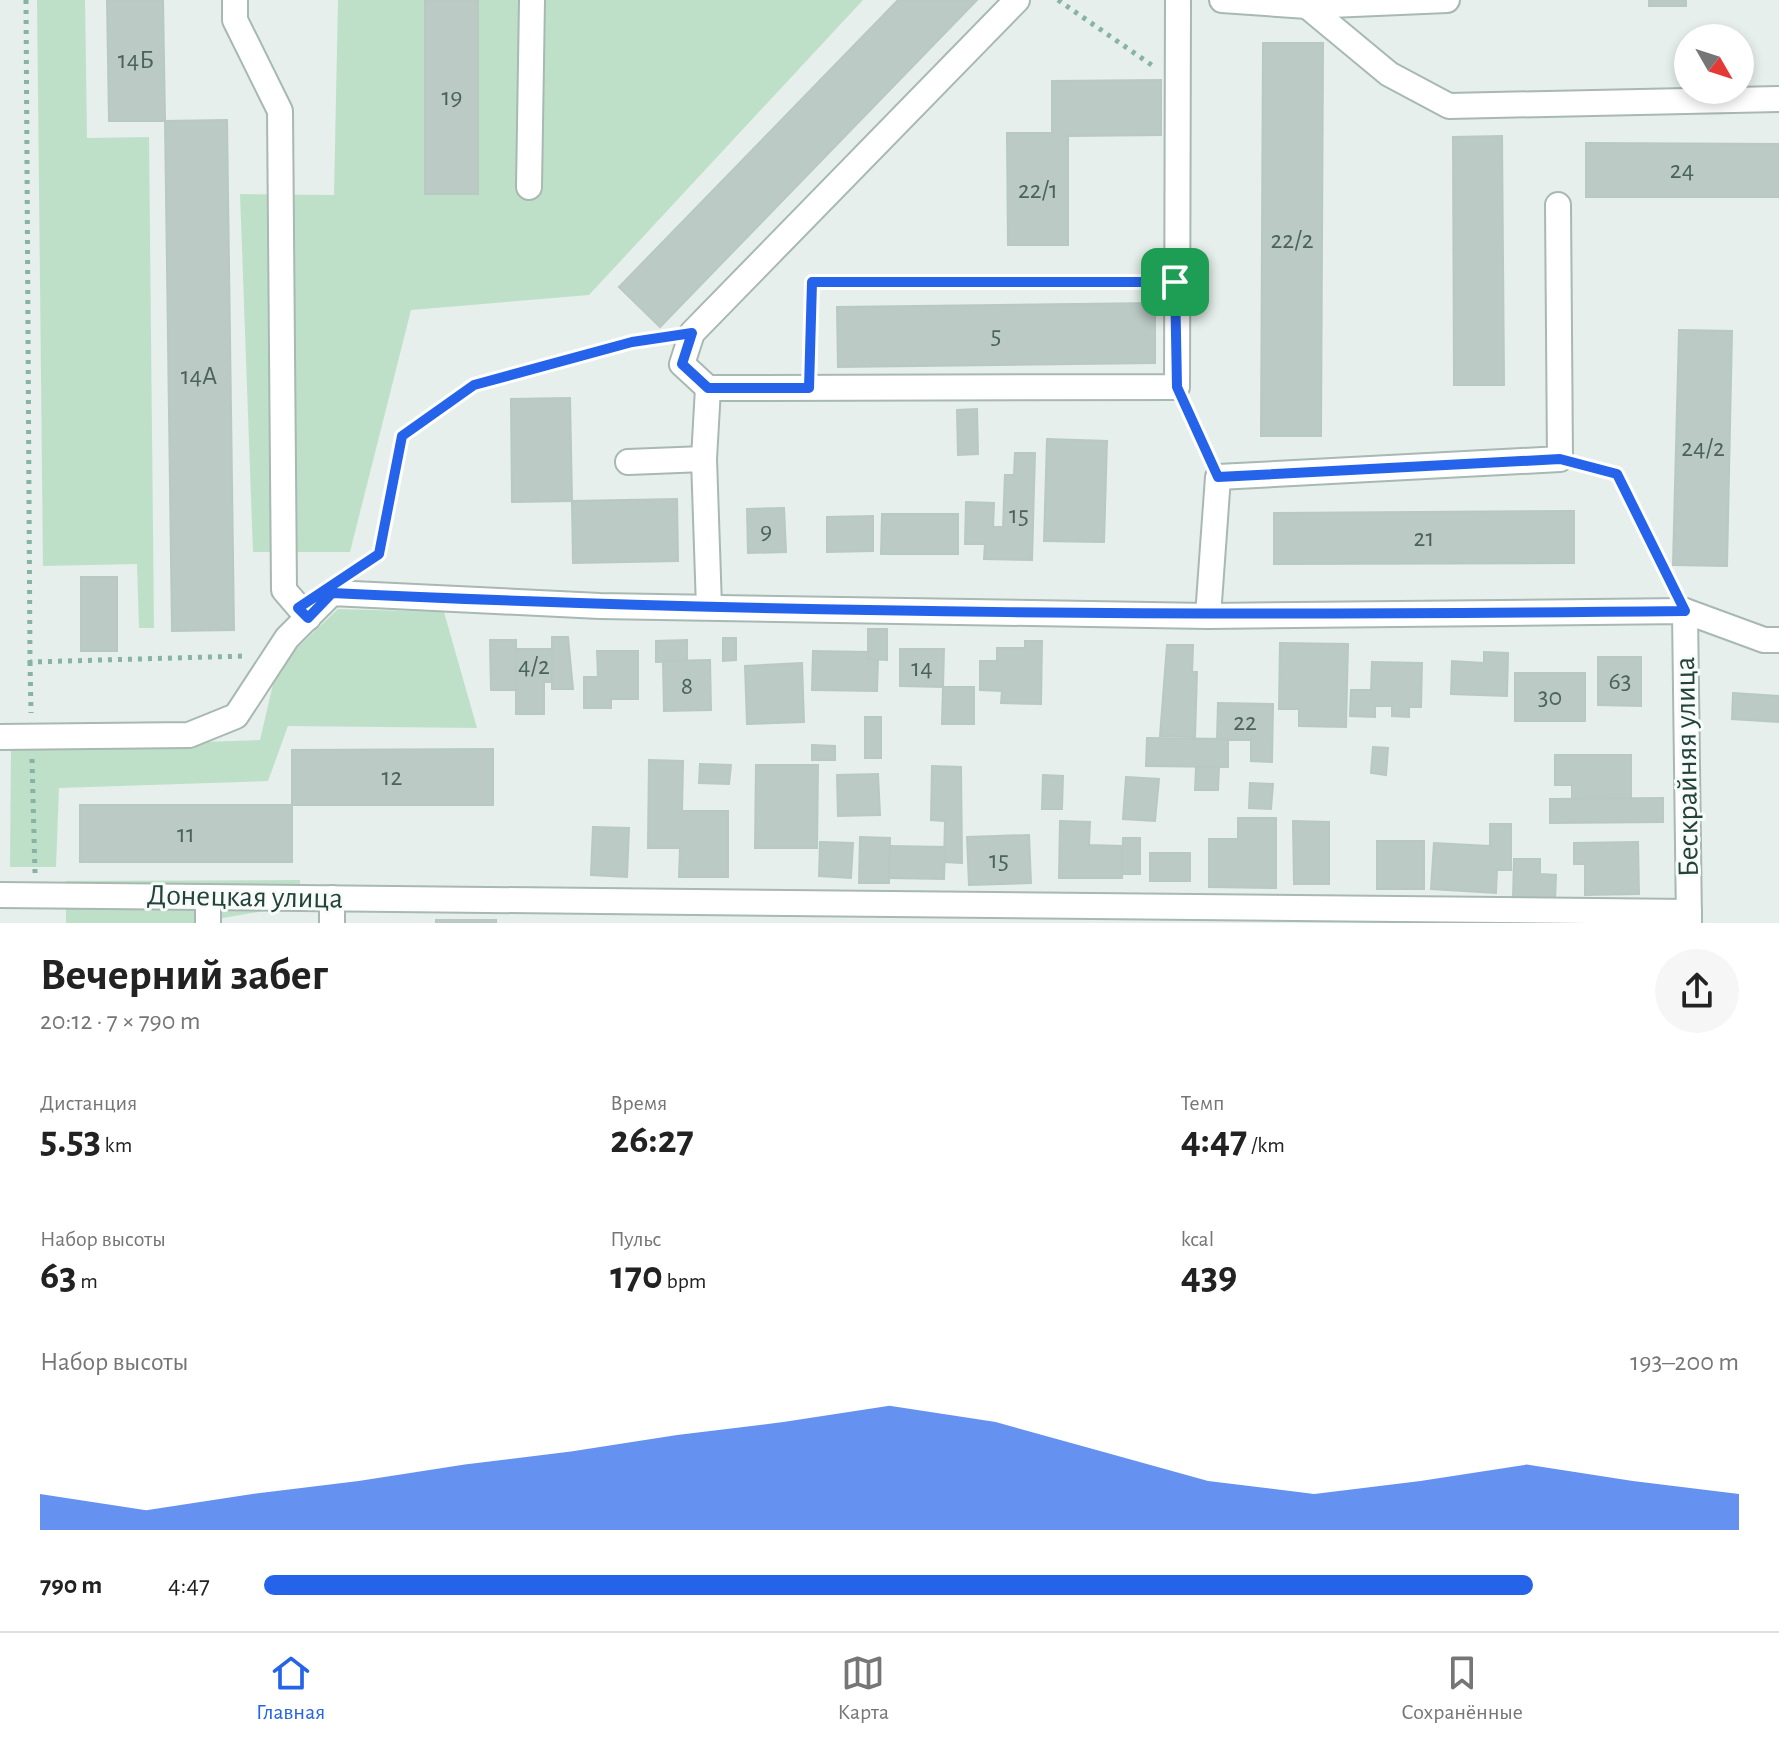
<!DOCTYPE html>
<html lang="ru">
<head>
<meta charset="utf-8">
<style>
	:root { --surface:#fff; --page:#f6f6f6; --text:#222; --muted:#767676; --line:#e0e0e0; --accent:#2563eb }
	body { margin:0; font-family:"Alegreya Sans",sans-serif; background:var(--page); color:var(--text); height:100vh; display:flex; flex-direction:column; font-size:30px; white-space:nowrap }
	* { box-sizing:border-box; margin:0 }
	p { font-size:26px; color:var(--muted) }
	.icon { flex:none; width:44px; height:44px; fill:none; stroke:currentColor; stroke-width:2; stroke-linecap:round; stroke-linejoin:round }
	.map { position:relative; height:923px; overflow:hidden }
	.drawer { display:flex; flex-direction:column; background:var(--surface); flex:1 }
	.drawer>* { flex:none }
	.needle { width:52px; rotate:129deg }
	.tools { position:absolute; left:1674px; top:24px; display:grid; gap:16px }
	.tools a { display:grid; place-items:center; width:80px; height:80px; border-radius:50%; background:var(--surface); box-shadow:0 4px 12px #0003; font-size:40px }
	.pin { position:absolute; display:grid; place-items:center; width:68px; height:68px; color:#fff; margin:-34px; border-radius:16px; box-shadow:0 4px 12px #0006 }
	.round { display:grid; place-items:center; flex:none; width:84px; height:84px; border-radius:42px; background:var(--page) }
	.overview { display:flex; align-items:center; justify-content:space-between; height:136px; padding:0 40px }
	h1 { font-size:44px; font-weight:600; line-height:60px }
	.stats { display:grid; grid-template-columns:repeat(3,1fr); gap:12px; height:136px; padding:8px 40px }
	.stats div { display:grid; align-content:center }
	.stats b { font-size:40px; font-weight:600 }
	.stats small { font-size:22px; font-weight:400 }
	.stats p { font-size:22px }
	.chart { height:224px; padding:16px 40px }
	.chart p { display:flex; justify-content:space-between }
	.chart svg { width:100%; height:144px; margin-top:8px; fill:var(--accent); opacity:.7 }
	ul { padding:0 40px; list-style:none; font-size:26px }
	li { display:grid; grid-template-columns:128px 96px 1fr; align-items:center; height:60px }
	li i { height:20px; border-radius:10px; background:var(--accent) }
	.dock { display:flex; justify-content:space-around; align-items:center; height:112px; border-top:2px solid var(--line); background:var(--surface); font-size:22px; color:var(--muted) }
	.dock a { display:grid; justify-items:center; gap:4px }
	.dock .selected { color:var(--accent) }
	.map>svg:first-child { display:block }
</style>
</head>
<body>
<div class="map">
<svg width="1779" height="923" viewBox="0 0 1779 923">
	<rect width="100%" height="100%" fill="#e6efeb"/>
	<!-- green -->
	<g fill="#bfe0c8">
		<path d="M37 0H85L87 138 149 137 154 628H139L137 564 43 566Z"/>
		<path d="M338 0H863L589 295 411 310 350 552H253L240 194 334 195Z"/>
		<path d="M338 609 444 612 477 728 288 726 268 781 59 788 56 867H10L11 748 260 740 277 667Z"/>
		<path d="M300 880 299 905 194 923H66V881Z"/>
	</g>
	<!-- building -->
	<g fill="#bbcac4" stroke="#b8c9c2" stroke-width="2">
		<path d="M107 0H163L165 121H109Z"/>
		<rect x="425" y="0" width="53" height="194"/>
		<path d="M898 0H977L660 327 619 287Z"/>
		<rect x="1649" y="0" width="37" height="6"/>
		<path d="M1263 43H1323L1321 436H1261Z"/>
		<path d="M1161 80V135L1068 136V245H1008L1007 133H1052V81Z"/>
		<path d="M227 120 234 630 172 631 165 121Z"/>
		<path d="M1502 136 1504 385H1454L1453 137Z"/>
		<path d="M1586 143 1779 144V197H1586Z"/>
		<path d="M1155 303V363L838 367 837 307Z"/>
		<path d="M1679 330 1732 331 1727 566 1673 565Z"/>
		<path d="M570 398 572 501 512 502 511 399Z"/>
		<path d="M977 409 978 454 958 455 957 410Z"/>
		<path d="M1047 439 1107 441 1104 542 1044 541Z"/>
		<path d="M1015 453H1035L1032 560 984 559 985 544H965L966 502 994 503 993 527H1003L1005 475H1014Z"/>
		<path d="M677 499 678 561 573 563 572 501Z"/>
		<path d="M784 508 786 552 748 553 747 509Z"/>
		<path d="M1574 511V563L1274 564V513Z"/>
		<path d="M882 514H958V554H881Z"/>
		<path d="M873 516V551L827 552V517Z"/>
		<rect x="81" y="577" width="36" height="74"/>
		<path d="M868 629H887V660L868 659Z"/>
		<path d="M552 637H568L573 689H552Z"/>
		<path d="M723 638H736V660L723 661Z"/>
		<path d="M490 640H516V690H491Z"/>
		<path d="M687 640V661L656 662V641Z"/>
		<path d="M1025 641H1042L1041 704 1001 703 1002 691 980 690V661H997V648H1025Z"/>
		<path d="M1280 643 1348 644 1346 727 1299 726V709H1279Z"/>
		<path d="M1167 645H1193L1192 672H1197L1195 737 1160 736Z"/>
		<path d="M516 649H552V682H544V714H516Z"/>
		<path d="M900 649H944L943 687 900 686Z"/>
		<path d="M597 651H638V699H611V708H584V677H598Z"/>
		<path d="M813 651 868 652V659L878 660 877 691 812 690Z"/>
		<path d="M1484 652 1508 653 1507 696 1451 694 1452 661 1484 663Z"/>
		<path d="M1598 657H1641V706L1598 705Z"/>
		<path d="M710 660 711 710 664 711 663 661Z"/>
		<path d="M1372 662 1422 663 1421 707H1409V717L1392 716V706H1375V717L1350 716 1351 690H1371Z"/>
		<path d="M802 663 804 722 747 724 745 666Z"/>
		<rect x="1515" y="673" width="70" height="48"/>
		<path d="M943 687H974V724H942Z"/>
		<path d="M1733 693 1779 696V722L1732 719Z"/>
		<path d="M1218 703 1273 704 1272 762 1251 761V740H1217Z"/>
		<rect x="865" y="717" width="16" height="41"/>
		<path d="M1147 738 1228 739V767L1146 766Z"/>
		<path d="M812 745 835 746V760H812Z"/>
		<path d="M1373 747 1388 748 1386 775 1371 773Z"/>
		<path d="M493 749V805H292V750Z"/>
		<path d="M1555 755H1631V798L1572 799V785H1555Z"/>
		<path d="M649 760 683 761 682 811H728V877H679L680 848H648Z"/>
		<path d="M700 764 731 765 729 784 699 783Z"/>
		<path d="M756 765H818L817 848H755Z"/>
		<path d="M932 766 961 767 962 863 944 862 945 821 931 820Z"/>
		<path d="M1196 767H1219L1218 790H1195Z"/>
		<path d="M878 774 880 815 838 816 837 775Z"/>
		<path d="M1043 775 1063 776 1062 809H1042Z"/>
		<path d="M1126 777 1159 779 1155 821 1123 819Z"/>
		<path d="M1250 783 1273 784 1271 809 1249 808Z"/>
		<path d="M1663 798V822L1550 823V799Z"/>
		<rect x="80" y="805" width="212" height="57"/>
		<path d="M1238 818H1276V888L1209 887V839H1238Z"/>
		<path d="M1060 821 1090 822 1089 845 1123 846 1122 878H1059Z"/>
		<path d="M1293 821 1329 822V884H1294Z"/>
		<path d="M1490 824H1511V870H1497L1496 893 1431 889 1434 843 1490 846Z"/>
		<path d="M593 827 629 828 627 877 591 875Z"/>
		<path d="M1029 835 1031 883 969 885 967 837Z"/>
		<path d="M860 837 890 838 889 883H859Z"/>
		<path d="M1123 838H1140V874H1122Z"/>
		<rect x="1377" y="841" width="47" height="48"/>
		<path d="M820 842 853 843 851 878 819 876Z"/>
		<path d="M1638 842 1639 894 1585 895V864H1574V843Z"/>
		<path d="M890 846 945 847 944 879 889 878Z"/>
		<rect x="1150" y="853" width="40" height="28"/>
		<path d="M1514 859H1540V874L1556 875 1555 900 1513 899Z"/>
		<rect x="436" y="920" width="60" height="3"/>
	</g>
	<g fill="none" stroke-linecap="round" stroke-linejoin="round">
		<defs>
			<g id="minor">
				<path d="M235 0V20L280 111 284 590 308 618"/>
				<path d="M1222 0 1307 6 1447 0"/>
				<path d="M1307 6 1389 74 1449 106 1779 99"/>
				<path d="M529 187 532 0"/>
				<path d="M708 388 682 364 692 333 1017 0"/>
				<path d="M628 462 704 459"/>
				<path d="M709 607 704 459 708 388 1177 387 1178 0"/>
				<path d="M1685 611 1689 923"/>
				<path d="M1208 616 1218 477 1560 459 1558 205"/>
				<path d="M0 737 189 735 236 716 287 638 332 593 600 606 1208 616 1685 611 1764 640H1779"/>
				<path d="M0 895 1689 912"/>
				<path d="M208 897V923"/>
				<path d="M332 923V898"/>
			</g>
		</defs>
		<!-- minor casing -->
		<use href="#minor" stroke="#a8b8b2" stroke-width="28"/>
		<!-- path -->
		<g stroke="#86b3a5" stroke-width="5" stroke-dasharray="4 6" stroke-linecap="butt">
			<path d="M26 0 30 662 246 656"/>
			<path d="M1058 0 1153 66"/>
			<path d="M810 363 812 282H1152"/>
			<path d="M1187 409 1208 454"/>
			<path d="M1584 465 1617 474 1674 588"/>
			<path d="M358 569 379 554 402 436 474 385 632 342 663 337"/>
			<path d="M30 662 31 713"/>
			<path d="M32 759 35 873"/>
		</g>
		<!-- minor -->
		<use href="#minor" stroke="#fff" stroke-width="24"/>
	</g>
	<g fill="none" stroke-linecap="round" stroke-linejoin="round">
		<defs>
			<path id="route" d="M812 282H1175L1177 387 1218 477 1560 459 1617 474 1685 611C1234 616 783 615 332 593L308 618 298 608 379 554 402 436 474 385 632 342 692 333 682 364 708 388H809Z"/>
		</defs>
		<!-- route casing -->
		<use href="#route" stroke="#fff" stroke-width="16"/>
		<!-- route -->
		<use href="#route" stroke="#2563eb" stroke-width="10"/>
	</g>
	<g text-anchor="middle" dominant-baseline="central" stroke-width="6" stroke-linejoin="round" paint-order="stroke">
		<!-- number labels -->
		<g font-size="26" fill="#4a645c">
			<text x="136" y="60">14Б</text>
			<text x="452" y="97">19</text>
			<text x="1682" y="170">24</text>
			<text x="1038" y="190">22/1</text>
			<text x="1292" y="240">22/2</text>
			<text x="996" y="335">5</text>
			<text x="199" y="376">14А</text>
			<text x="1703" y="448">24/2</text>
			<text x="1019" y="515">15</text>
			<text x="766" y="531">9</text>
			<text x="1424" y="538">21</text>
			<text x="534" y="666">4/2</text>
			<text x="922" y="668">14</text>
			<text x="1620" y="681">63</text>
			<text x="687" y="686">8</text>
			<text x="1550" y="697">30</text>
			<text x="1245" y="722">22</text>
			<text x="392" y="777">12</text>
			<text x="186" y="834">11</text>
			<text x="999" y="860">15</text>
		</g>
		<!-- street labels -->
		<g font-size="30" fill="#24423a" stroke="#f7fbf9">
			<text transform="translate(1687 767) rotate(-91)">Бескрайняя улица</text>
			<text transform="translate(245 897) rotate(1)">Донецкая улица</text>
		</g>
	</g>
</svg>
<div class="tools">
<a><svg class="needle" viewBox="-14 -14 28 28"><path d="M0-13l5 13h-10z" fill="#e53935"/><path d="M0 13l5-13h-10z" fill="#767676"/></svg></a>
</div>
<div class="pin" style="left:1175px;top:282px;background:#1e9e55"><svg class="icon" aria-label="arrive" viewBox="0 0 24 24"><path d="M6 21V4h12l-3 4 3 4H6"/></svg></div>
</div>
<section class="drawer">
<div class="overview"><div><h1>Вечерний забег</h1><p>20:12 · 7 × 790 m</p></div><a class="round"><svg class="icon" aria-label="share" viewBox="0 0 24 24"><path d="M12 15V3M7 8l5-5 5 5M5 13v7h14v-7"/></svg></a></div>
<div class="stats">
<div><p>Дистанция</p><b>5.53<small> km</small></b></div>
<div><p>Время</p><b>26:27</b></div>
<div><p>Темп</p><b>4:47<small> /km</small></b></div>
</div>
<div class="stats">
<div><p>Набор высоты</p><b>63<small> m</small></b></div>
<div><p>Пульс</p><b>170<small> bpm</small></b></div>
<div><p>kcal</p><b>439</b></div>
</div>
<div class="chart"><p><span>Набор высоты</span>193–200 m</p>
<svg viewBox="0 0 160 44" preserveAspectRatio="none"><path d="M0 44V33L10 38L20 33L30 29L40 24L50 20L60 15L70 11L80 6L90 11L100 20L110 29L120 33L130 29L140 24L150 29L160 33V44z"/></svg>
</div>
<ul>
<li><b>790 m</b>4:47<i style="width:86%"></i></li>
</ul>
</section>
<nav class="dock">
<a class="selected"><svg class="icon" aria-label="home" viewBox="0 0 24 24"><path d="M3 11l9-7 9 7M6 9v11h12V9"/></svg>Главная</a>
<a><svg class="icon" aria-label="map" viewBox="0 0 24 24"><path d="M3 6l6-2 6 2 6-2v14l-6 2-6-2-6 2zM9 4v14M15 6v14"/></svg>Карта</a>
<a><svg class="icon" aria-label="saved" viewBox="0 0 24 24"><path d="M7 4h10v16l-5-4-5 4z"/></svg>Сохранённые</a>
</nav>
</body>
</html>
